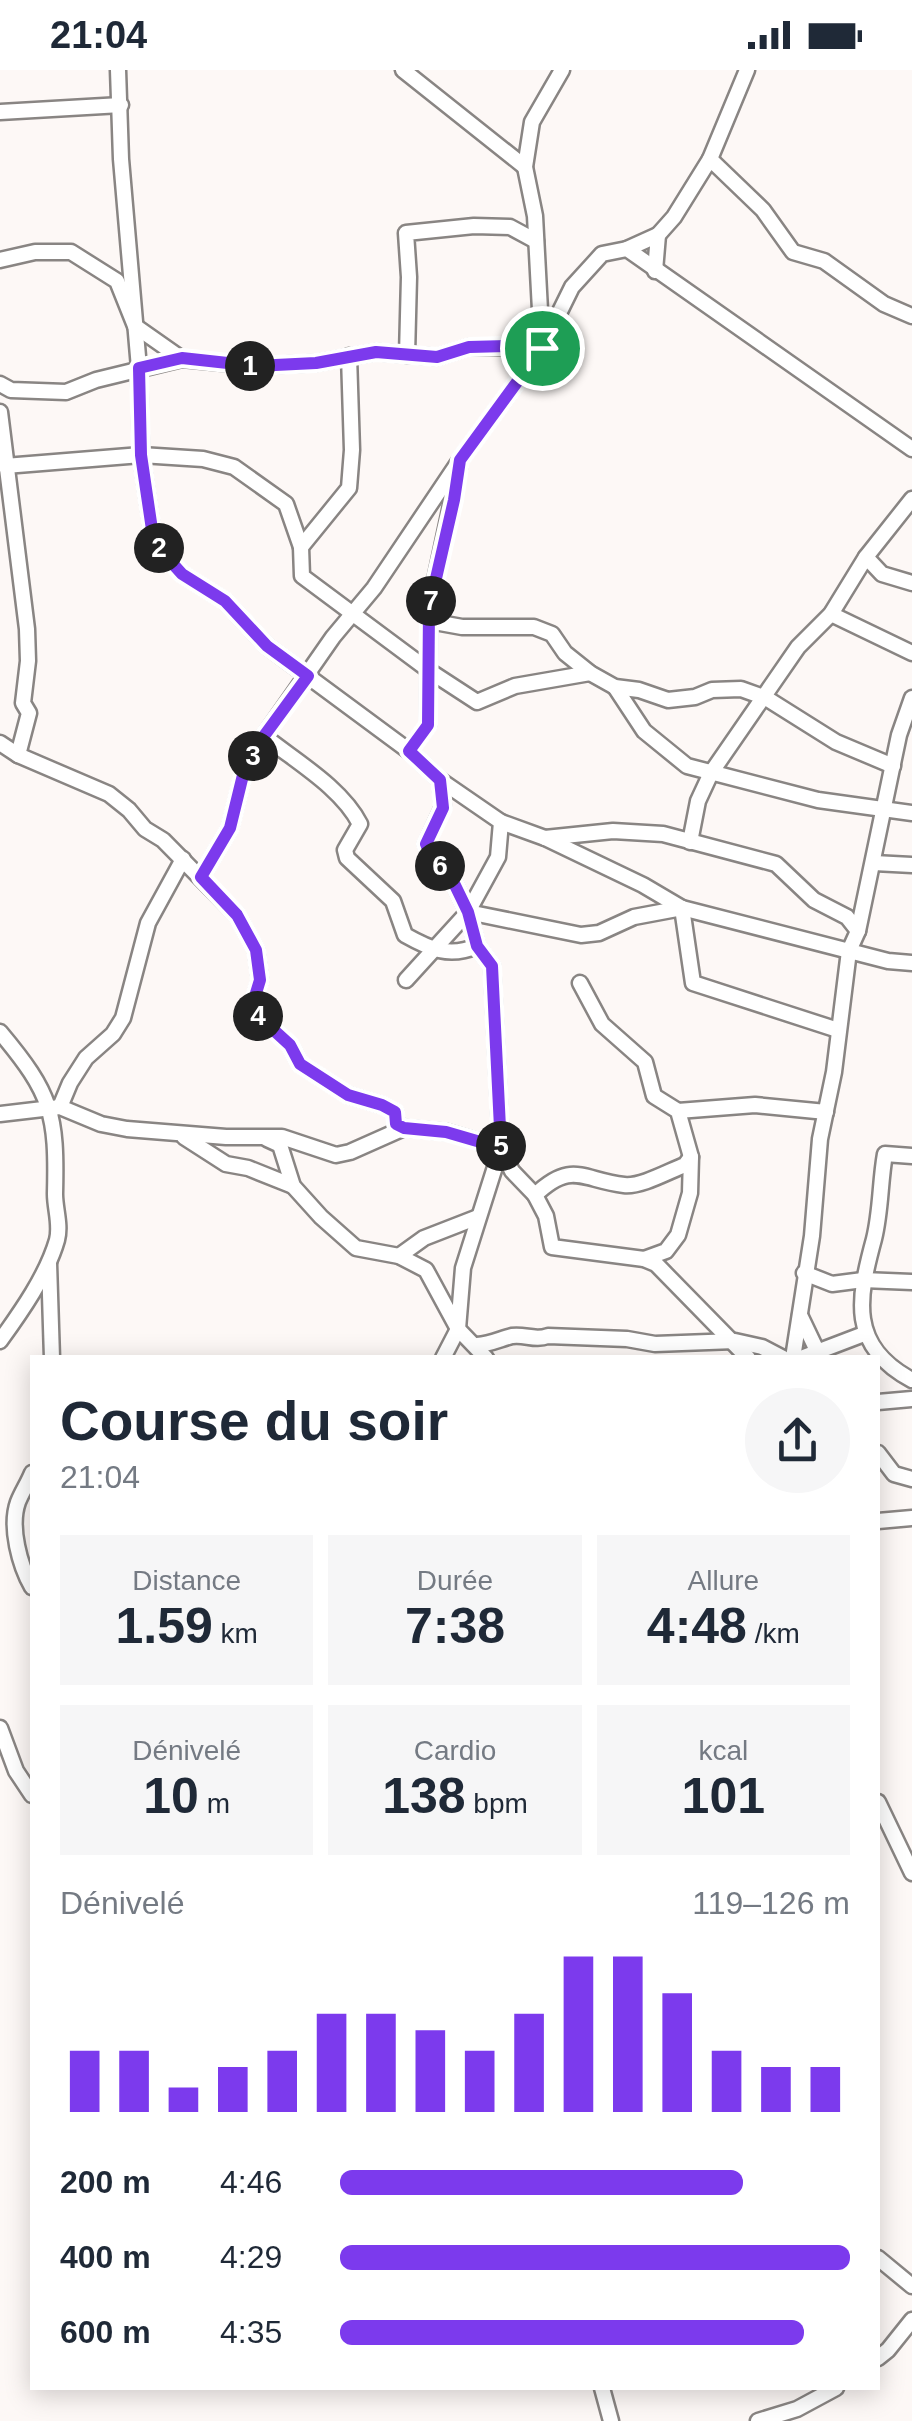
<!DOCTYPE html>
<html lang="fr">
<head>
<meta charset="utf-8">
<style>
	:root { --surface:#fff; --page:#f6f6f7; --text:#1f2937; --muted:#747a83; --accent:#7c3aed }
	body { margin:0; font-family:Helvetica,sans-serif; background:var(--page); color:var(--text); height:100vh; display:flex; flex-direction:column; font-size:38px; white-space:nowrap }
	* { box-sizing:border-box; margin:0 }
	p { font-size:32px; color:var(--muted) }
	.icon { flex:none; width:55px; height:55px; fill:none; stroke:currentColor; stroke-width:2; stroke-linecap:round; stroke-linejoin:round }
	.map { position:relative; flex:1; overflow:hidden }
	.panel { position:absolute; left:30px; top:1285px; width:850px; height:1035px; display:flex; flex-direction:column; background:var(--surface); border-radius:0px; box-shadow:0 5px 25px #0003 }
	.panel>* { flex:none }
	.pin { position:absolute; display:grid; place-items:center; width:85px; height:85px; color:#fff; margin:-42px; border:5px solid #fff; border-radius:50%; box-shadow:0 2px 10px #0007 }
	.km { position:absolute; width:50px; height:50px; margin:-25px; border-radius:50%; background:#222; color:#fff; font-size:28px; line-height:50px; text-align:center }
	.round { display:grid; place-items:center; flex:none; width:105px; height:105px; border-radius:52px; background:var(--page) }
	.head { display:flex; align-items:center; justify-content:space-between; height:170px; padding:0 30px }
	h1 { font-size:55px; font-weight:700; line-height:75px }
	.figures { display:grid; grid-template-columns:repeat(3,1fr); gap:15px; height:170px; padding:10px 30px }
	.figures div { display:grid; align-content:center; border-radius:0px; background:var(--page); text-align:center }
	.figures b { font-size:50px; font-weight:700 }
	.figures small { font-size:28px; font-weight:400 }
	.figures p { font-size:28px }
	.chart { height:280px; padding:20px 30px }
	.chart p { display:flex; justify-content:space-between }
	.chart svg { width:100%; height:180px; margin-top:10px; stroke:var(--accent); stroke-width:6 }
	ul { padding:0 30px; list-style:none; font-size:32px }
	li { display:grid; grid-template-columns:160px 120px 1fr; align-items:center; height:75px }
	li i { height:25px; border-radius:12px; background:var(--accent) }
	.status { display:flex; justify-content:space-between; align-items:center; height:70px; padding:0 50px; background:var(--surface); direction:ltr }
	.status svg { height:28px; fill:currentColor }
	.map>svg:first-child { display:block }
</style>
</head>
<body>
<div class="status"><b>21:04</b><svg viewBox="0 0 49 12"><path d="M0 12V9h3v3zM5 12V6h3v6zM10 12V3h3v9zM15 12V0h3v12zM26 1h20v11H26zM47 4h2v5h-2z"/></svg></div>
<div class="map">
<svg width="912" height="2351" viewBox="0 0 912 2351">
	<rect width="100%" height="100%" fill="#fdf8f6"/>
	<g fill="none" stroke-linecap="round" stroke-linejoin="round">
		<defs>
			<g id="minor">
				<path d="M118 0 121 89 139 298 141 385 154 473 182 504 225 531 267 576 409 681 440 710 501 752 498 787 468 842 477 876 492 896 501 1078 512 1101 535 1125C572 1090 582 1110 624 1115 641 1117 669 1101 685 1095L691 1087"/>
				<path d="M403 0 525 97"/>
				<path d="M0 42 121 35"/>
				<path d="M710 89 747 0"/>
				<path d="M658 165 674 147 710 89 763 140 793 182 824 191 884 234 912 246"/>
				<path d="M627 179 658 165 655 201"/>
				<path d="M0 190 35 182H71L117 211 135 256 182 289"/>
				<path d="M407 285 409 207 406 163 474 156 510 157 536 171"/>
				<path d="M349 286 352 380 349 418 301 477 302 506 431 602 477 632 515 616 590 603"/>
				<path d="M0 314 11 320 66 322 96 310 182 289 255 296 316 293 376 282 437 287 469 277 542 278 572 217 602 184 627 179 912 379"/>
				<path d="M0 342 27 559 28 591 23 633 29 643 18 685 109 724 129 740 145 759 163 770 237 845 256 880 260 910 253 933 255 943 290 975 300 994 348 1025 382 1035 395 1042 396 1053 404 1058"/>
				<path d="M5 396 141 385 203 389 234 397 286 434 301 477"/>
				<path d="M866 487 882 504 912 513"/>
				<path d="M831 544 912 583"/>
				<path d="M429 551 462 557H534L552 564 565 583 590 603 615 617 639 620 668 630 695 627 712 620 741 619 766 628 836 672 893 696"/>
				<path d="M615 617 644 661 687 696 818 730 912 743"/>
				<path d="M264 666C295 691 341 717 360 754L345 780 347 788 393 831 405 865C430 879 449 888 477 876"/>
				<path d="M0 673 18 685"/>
				<path d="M409 681 428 655 429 539 459 397"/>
				<path d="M440 710 443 737 426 774 432 789 452 809 468 842 581 865 599 863 634 847 682 838"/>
				<path d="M501 752 545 768 643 815 682 838 888 891 912 893"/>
				<path d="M545 768 613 761 663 764 776 794 814 830 847 847 858 861"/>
				<path d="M690 772 698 731 711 703 798 577 831 544 866 487 912 429"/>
				<path d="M874 793 912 795"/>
				<path d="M201 807 230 758 243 705 264 666 333 567 374 518 460 390 542 278 535 146 525 97 532 52 562 0"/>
				<path d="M682 838 693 913 838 960"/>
				<path d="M406 910 468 842"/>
				<path d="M580 913 602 954 645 992 654 1026 678 1041 691 1087 690 1123 678 1165 666 1181 644 1189"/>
				<path d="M0 962C52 1024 57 1044 55 1124 55 1139 61 1155 57 1170 47 1205 21 1242 0 1271"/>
				<path d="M60 1037 70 1013 86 988 113 964 123 948 148 853 183 789"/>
				<path d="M678 1041 755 1035 826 1042"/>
				<path d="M0 1044 60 1037 101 1054 127 1059 226 1067H282L336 1085 350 1082 404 1058 447 1062 501 1078"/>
				<path d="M184 1067 226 1094 248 1098 293 1116"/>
				<path d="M267 1069 280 1075 293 1116 321 1147 356 1178 399 1186 426 1200 458 1259 486 1288"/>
				<path d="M912 1086 885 1084C880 1112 881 1141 874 1169 858 1228 848 1276 912 1310"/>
				<path d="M535 1125 546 1146 552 1177 644 1189 656 1194 748 1288"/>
				<path d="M399 1186 424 1168 478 1147"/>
				<path d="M49 1193 52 1288"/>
				<path d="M804 1203 832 1214 863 1210 912 1212"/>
				<path d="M800 1245 820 1287"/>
				<path d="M477 1275C491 1274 500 1269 512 1266 525 1264 535 1271 548 1266L627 1269 655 1274 735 1271 762 1277 783 1288"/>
				<path d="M443 1288 458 1259 463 1198 501 1078"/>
				<path d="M793 1288 812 1166 820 1069 834 1002 849 881 858 861 899 665 912 628"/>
				<path d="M801 1288 864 1264"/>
				<path d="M878 1332 912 1329"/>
				<path d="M878 1383 894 1404 912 1409"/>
				<path d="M32 1403C28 1413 22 1422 18 1432 9 1457 20 1496 32 1517"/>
				<path d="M878 1451 912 1448"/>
				<path d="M0 1658 16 1701 32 1725"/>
				<path d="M878 1732 912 1803"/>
				<path d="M878 2188 912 2216"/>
				<path d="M878 2288 888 2280 912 2250"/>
				<path d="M602 2318 611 2351"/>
				<path d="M758 2351 797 2339 836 2318"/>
			</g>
		</defs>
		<!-- minor casing -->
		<use href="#minor" stroke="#898583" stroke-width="19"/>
		<!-- minor -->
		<use href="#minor" stroke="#fff" stroke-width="14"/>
	</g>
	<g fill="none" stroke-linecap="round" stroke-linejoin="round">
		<defs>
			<path id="route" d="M507 276 542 278 460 390 454 430 429 539 428 655 409 681 440 710 443 738 426 774 432 788 452 809 468 842 477 876 492 896 501 1078 446 1062 404 1058 396 1054 395 1042 382 1035 348 1025 300 994 290 975 255 943 253 933 260 910 256 880 237 845 201 807 230 758 243 705 264 666 308 606 267 576 225 531 182 504 154 473 141 385 139 298 182 288 255 296 316 293 376 282 437 287 469 277Z"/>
		</defs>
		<!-- route casing -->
		<use href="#route" stroke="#fff" stroke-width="20"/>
		<!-- route -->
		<use href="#route" stroke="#7c3aed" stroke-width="12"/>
	</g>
</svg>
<div class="pin" style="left:542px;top:278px;background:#1e9e55"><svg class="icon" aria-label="arrive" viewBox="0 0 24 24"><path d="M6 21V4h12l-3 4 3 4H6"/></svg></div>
<b class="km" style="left:250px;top:296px">1</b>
<b class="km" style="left:159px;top:478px">2</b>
<b class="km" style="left:253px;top:686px">3</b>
<b class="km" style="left:258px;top:946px">4</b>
<b class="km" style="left:501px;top:1076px">5</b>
<b class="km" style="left:440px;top:796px">6</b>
<b class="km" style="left:431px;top:531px">7</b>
<section class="panel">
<div class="head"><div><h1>Course du soir</h1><p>21:04</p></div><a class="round"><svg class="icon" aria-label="share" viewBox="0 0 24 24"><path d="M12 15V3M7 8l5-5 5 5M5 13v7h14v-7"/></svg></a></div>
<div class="figures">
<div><p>Distance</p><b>1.59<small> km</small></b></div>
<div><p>Durée</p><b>7:38</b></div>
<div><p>Allure</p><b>4:48<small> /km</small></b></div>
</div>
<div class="figures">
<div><p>Dénivelé</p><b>10<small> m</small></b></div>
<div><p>Cardio</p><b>138<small> bpm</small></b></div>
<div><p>kcal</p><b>101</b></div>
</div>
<div class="chart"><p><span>Dénivelé</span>119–126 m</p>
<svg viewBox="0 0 160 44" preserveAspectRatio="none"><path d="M5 44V29M15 44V29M25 44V38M35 44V33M45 44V29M55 44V20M65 44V20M75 44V24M85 44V29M95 44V20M105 44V6M115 44V6M125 44V15M135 44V29M145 44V33M155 44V33"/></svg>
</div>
<ul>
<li><b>200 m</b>4:46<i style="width:79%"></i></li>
<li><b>400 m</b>4:29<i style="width:100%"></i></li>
<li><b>600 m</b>4:35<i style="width:91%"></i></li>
</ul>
</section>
</div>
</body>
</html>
